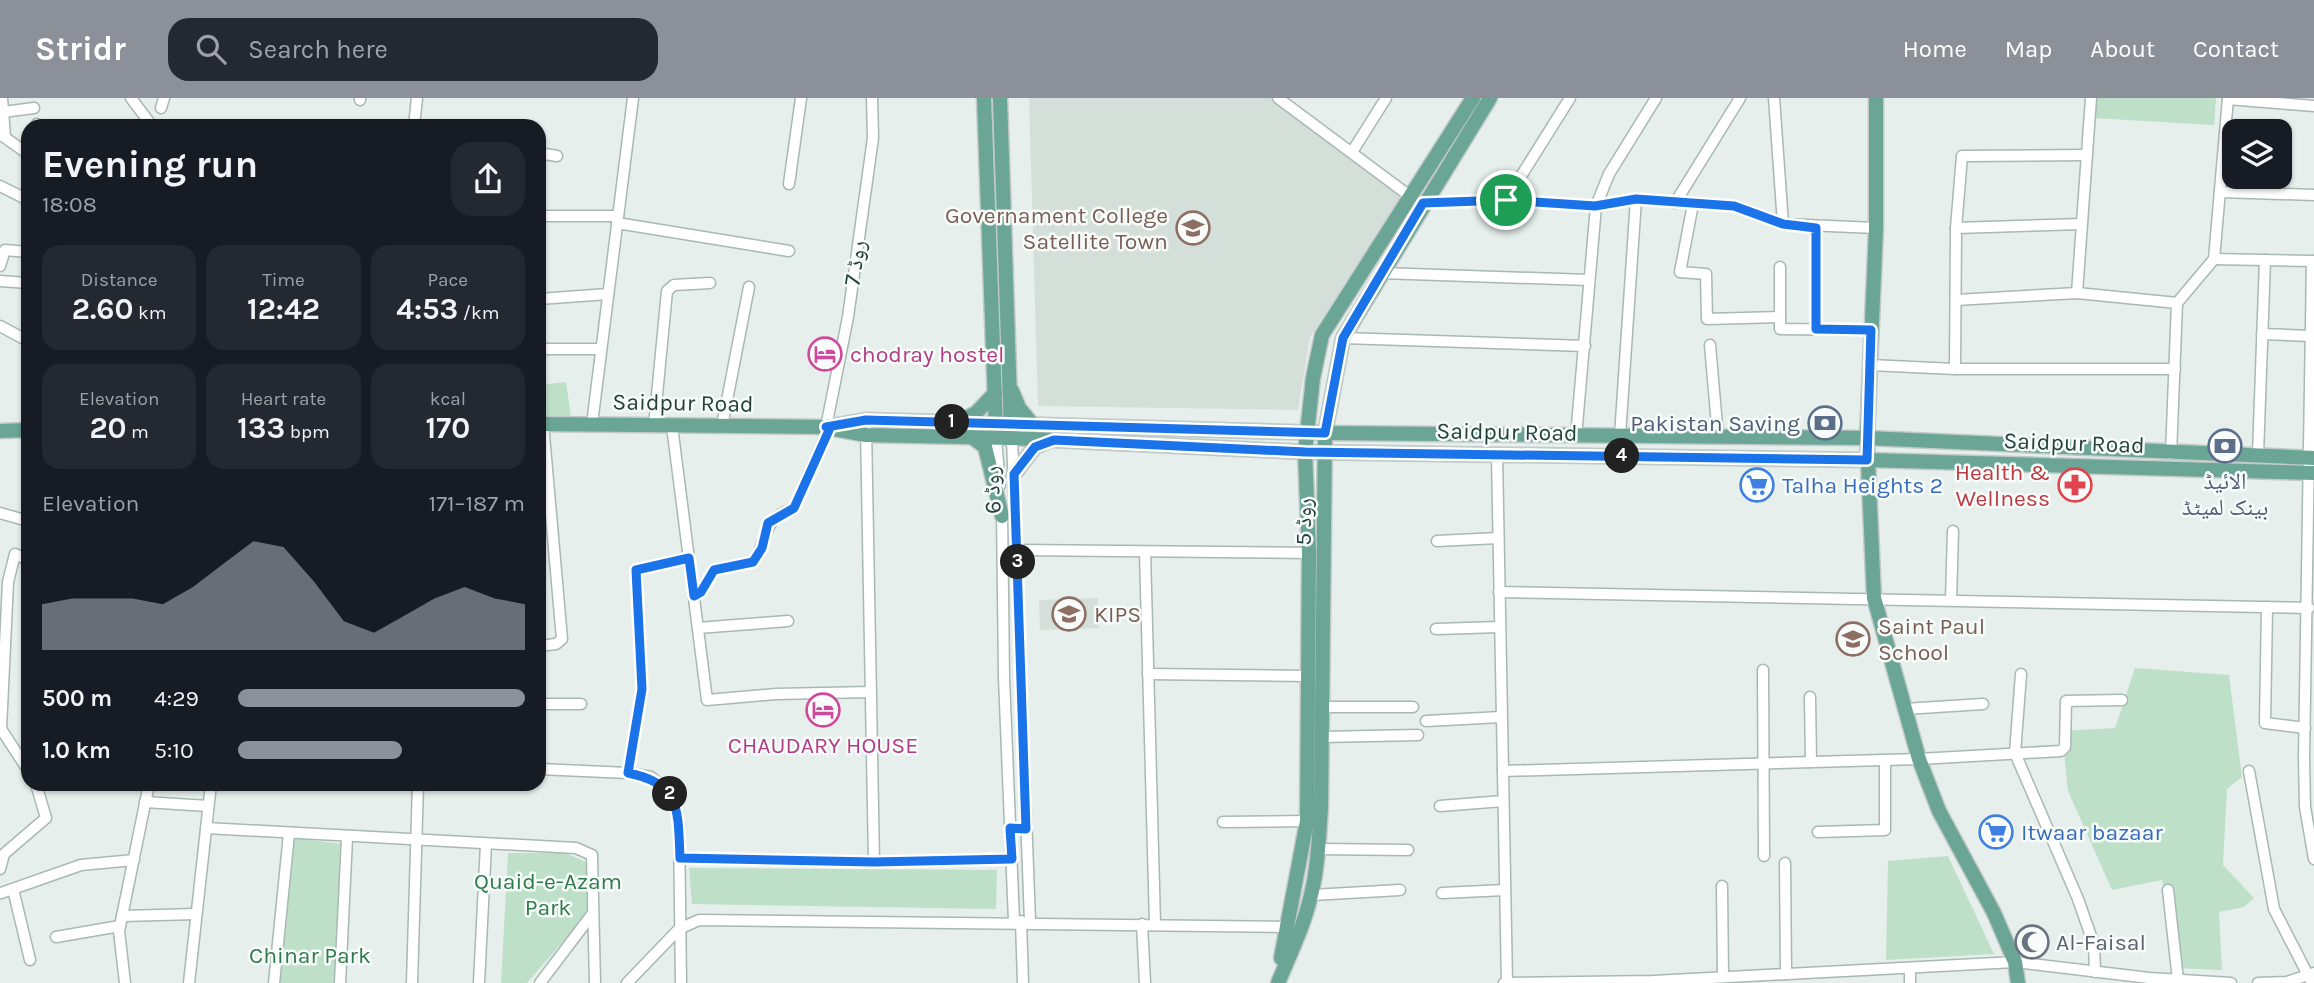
<!DOCTYPE html>
<html lang="en">
<head>
<meta charset="utf-8">
<style>
	:root { --surface:#171b24; --page:#242831; --text:#f1f3f6; --muted:#9ea1a6; --accent:#8c9099 }
	body { margin:0; font-family:Karla,"Noto Naskh Arabic",sans-serif; background:var(--page); color:var(--text); height:100vh; display:flex; flex-direction:column; font-size:26px; white-space:nowrap }
	* { box-sizing:border-box; margin:0 }
	p { font-size:23px; color:var(--muted) }
	.icon { flex:none; width:38px; height:38px; fill:none; stroke:currentColor; stroke-width:2; stroke-linecap:round; stroke-linejoin:round }
	.map { position:relative; flex:1; overflow:hidden }
	.panel { position:absolute; left:21px; top:21px; width:525px; height:672px; display:flex; flex-direction:column; background:var(--surface); border-radius:21px; box-shadow:0 2px 5px #0004 }
	.panel>* { flex:none }
	.fabs { position:absolute; left:2222px; top:21px; display:grid; gap:14px }
	.fabs a { display:grid; place-items:center; width:70px; height:70px; border-radius:14px; background:var(--surface); box-shadow:0 2px 5px #0004; font-size:35px }
	.pin { position:absolute; display:grid; place-items:center; width:60px; height:60px; color:#fff; margin:-30px; border:4px solid #fff; border-radius:50%; box-shadow:0 2px 7px #0007 }
	.km { position:absolute; width:35px; height:35px; margin:-18px; border-radius:50%; background:#222; color:#fff; font-size:19px; line-height:35px; text-align:center }
	.round { display:grid; place-items:center; flex:none; width:74px; height:74px; border-radius:21px; background:var(--page) }
	.overview { display:flex; align-items:center; justify-content:space-between; height:119px; padding:0 21px }
	h1 { font-size:38px; font-weight:700; line-height:52px }
	.figures { display:grid; grid-template-columns:repeat(3,1fr); gap:10px; height:119px; padding:7px 21px }
	.figures div { display:grid; align-content:center; border-radius:18px; background:var(--page); text-align:center }
	.figures b { font-size:30px; font-weight:700 }
	.figures small { font-size:19px; font-weight:400 }
	.figures p { font-size:19px }
	.chart { height:196px; padding:14px 21px }
	.chart p { display:flex; justify-content:space-between }
	.chart svg { width:100%; height:126px; margin-top:7px; fill:var(--accent); opacity:.7 }
	ul { padding:0 21px; list-style:none; font-size:23px }
	li { display:grid; grid-template-columns:112px 84px 1fr; align-items:center; height:52px }
	li i { height:18px; border-radius:9px; background:var(--accent) }
	header { display:flex; align-items:center; gap:42px; box-sizing:border-box; height:98px; padding:0 35px; background:var(--accent); color:#fff }
	header strong { font-size:33px }
	nav { display:flex; gap:38px; margin-inline-start:auto; font-size:24px }
	.search { width:490px; height:63px; background:var(--page); display:flex; align-items:center; gap:18px; box-sizing:border-box; padding:0 24px; border-radius:21px; color:var(--muted); font-size:26px }
	.map>svg:first-child { display:block }
</style>
</head>
<body>
<header>
<strong>Stridr</strong>
<div class="search"><svg class="icon" aria-label="search" viewBox="0 0 24 24"><circle cx="10" cy="10" r="6"/><path d="M15 15l6 6"/></svg>Search here</div>
<nav><a>Home</a><a>Map</a><a>About</a><a>Contact</a></nav>
</header>
<div class="map">
<svg width="2314" height="885" viewBox="0 0 2314 885">
	<rect width="100%" height="100%" fill="#e6efeb"/>
	<!-- built -->
	<g fill="#d4dfda">
		<path d="M1029 0H1275L1403 95 1310 239 1298 312 1038 308Z"/>
		<path d="M1098 500 1099 530 1040 532 1039 502Z"/>
	</g>
	<!-- green -->
	<g fill="#bfe0c8">
		<path d="M2095 0H2216L2214 27 2093 20Z"/>
		<path d="M566 284 571 319 539 318V287Z"/>
		<path d="M2135 570 2229 577 2242 679 2227 691 2223 767 2254 800 2244 809 2219 814 2222 872 2175 870 2162 782 2112 792 2068 693 2062 633 2115 630Z"/>
		<path d="M294 740 342 746 337 885H280Z"/>
		<path d="M508 755H565L588 765 592 810 527 885H501Z"/>
		<path d="M1948 758 1994 856 1886 862 1888 763Z"/>
		<path d="M689 770 997 772 996 811 692 806Z"/>
	</g>
	<g fill="none" stroke-linecap="round" stroke-linejoin="round">
		<defs>
			<g id="minor">
				<path d="M2 0 5 39"/>
				<path d="M131 0 152 28"/>
				<path d="M360 0V2"/>
				<path d="M1278 0 1411 99"/>
				<path d="M1774 0 1783 126"/>
				<path d="M2228 1 2314 8"/>
				<path d="M161 10 164 0"/>
				<path d="M3 14 34 10"/>
				<path d="M36 28 37 26"/>
				<path d="M414 28 417 0"/>
				<path d="M0 36 28 56"/>
				<path d="M1352 54 1386 0"/>
				<path d="M539 55 557 58"/>
				<path d="M789 86 801 0"/>
				<path d="M0 88 28 102"/>
				<path d="M2220 94 2314 97"/>
				<path d="M1506 102 1570 0"/>
				<path d="M1423 105 1506 102 1596 108 1636 101 1735 108 1783 126 1876 130"/>
				<path d="M1675 105 1740 0"/>
				<path d="M1693 106 1680 174 1706 176 1707 221 1780 219"/>
				<path d="M539 118H618"/>
				<path d="M617 125 789 153"/>
				<path d="M1816 130V231"/>
				<path d="M1956 130 2082 126"/>
				<path d="M2214 161 2314 163"/>
				<path d="M2312 163 2304 660 2305 709 2314 761"/>
				<path d="M0 168 5 152 28 154"/>
				<path d="M1780 169V231L1871 232"/>
				<path d="M1381 175 1589 182"/>
				<path d="M0 183 28 185"/>
				<path d="M2077 195 2091 0"/>
				<path d="M539 201 608 196"/>
				<path d="M1956 202 2077 195 2177 205 2214 161 2228 0"/>
				<path d="M0 228 28 243"/>
				<path d="M2262 236 2311 238"/>
				<path d="M1343 240 1585 248"/>
				<path d="M1710 247 1718 339"/>
				<path d="M539 251H601"/>
				<path d="M1870 267 1955 271 1956 130 1962 58 2087 57"/>
				<path d="M1955 271H2175"/>
				<path d="M592 326 633 0"/>
				<path d="M654 328 667 193 674 187 710 185"/>
				<path d="M672 328 707 602 776 596 871 594"/>
				<path d="M722 328 749 189"/>
				<path d="M826 329 848 219 873 40 872 0"/>
				<path d="M866 330 874 764 1012 761"/>
				<path d="M1620 338 1636 101"/>
				<path d="M1576 339 1596 108 1609 76 1656 0"/>
				<path d="M1012 340 1030 824"/>
				<path d="M996 341 1000 387"/>
				<path d="M1497 356 1507 885"/>
				<path d="M2171 356 2177 205"/>
				<path d="M2258 356 2265 162"/>
				<path d="M1002 413 1004 580 1014 823"/>
				<path d="M0 415 28 423"/>
				<path d="M1437 443 1498 440"/>
				<path d="M1018 452 1309 455"/>
				<path d="M1145 454 1155 826"/>
				<path d="M28 462 15 456 8 484 1 631 28 672"/>
				<path d="M1499 494 2309 510"/>
				<path d="M694 497 701 494 714 472 753 464C771 438 759 423 794 410L829 330"/>
				<path d="M1951 502 1953 433"/>
				<path d="M2267 509 2265 625 2305 630"/>
				<path d="M698 530 788 523"/>
				<path d="M1436 531 1500 529"/>
				<path d="M539 548 556 546 562 541 543 326"/>
				<path d="M1763 572 1764 758"/>
				<path d="M1148 576 1309 578"/>
				<path d="M2021 576 2015 655 2078 801 2094 847 2095 874"/>
				<path d="M1810 599 1811 664"/>
				<path d="M539 606H581"/>
				<path d="M1323 609H1413"/>
				<path d="M1905 611 1983 606"/>
				<path d="M1426 623 1501 619"/>
				<path d="M1322 639 1418 637"/>
				<path d="M539 671 628 675 651 679 672 697 679 726 681 885"/>
				<path d="M1503 673 1919 661 2061 653 2065 649 2066 603 2122 602"/>
				<path d="M2249 673 2274 811 2312 885"/>
				<path d="M628 675 642 591 636 472 689 460"/>
				<path d="M145 704 208 708"/>
				<path d="M1440 708 1503 703"/>
				<path d="M1223 724 1307 723"/>
				<path d="M206 730 576 750 592 757 595 885"/>
				<path d="M1818 734 1885 732V662"/>
				<path d="M1318 751 1408 752"/>
				<path d="M680 760 874 764"/>
				<path d="M1785 765 1786 876"/>
				<path d="M0 771 4 756 46 720 36 686"/>
				<path d="M1722 788 1723 879"/>
				<path d="M13 791 30 862"/>
				<path d="M2168 792 2178 882"/>
				<path d="M1 795 81 767 134 762"/>
				<path d="M1442 795 1505 792"/>
				<path d="M1312 797 1400 792"/>
				<path d="M122 818 196 816"/>
				<path d="M1021 823 1023 885"/>
				<path d="M1142 826 1145 885"/>
				<path d="M56 839 120 828"/>
				<path d="M1910 870V885"/>
				<path d="M125 885 119 833 149 686"/>
				<path d="M189 885 211 686"/>
				<path d="M274 885 289 736"/>
				<path d="M340 885 347 740"/>
				<path d="M412 885 418 686"/>
				<path d="M479 885 486 746"/>
				<path d="M540 885 593 815"/>
				<path d="M627 885 679 831 699 822 1292 829"/>
				<path d="M1504 885 1653 883 2015 864 2149 880 2231 885"/>
				<path d="M2258 885 2287 884 2314 875"/>
			</g>
			<g id="major">
				<path d="M984 0 996 333"/>
				<path d="M1000 0 1011 334"/>
				<path d="M1876 0V130L1867 340 1874 500 1919 661 1939 713 1994 815 2015 864 2018 885"/>
				<path d="M1012 293 1019 310 1033 327"/>
				<path d="M960 323 976 315 995 295"/>
				<path d="M539 326 826 329 866 322 1325 335 1867 340 2314 360"/>
				<path d="M834 331 866 337 1012 340 1305 354 1867 362 2314 375"/>
				<path d="M0 333 28 332"/>
				<path d="M973 340 985 349 1002 418"/>
				<path d="M1014 376 1035 349 1049 343"/>
				<path d="M1281 860 1307 723 1309 455 1305 354 1313 280 1322 237 1473 0"/>
				<path d="M1278 885C1290 856 1304 828 1311 797 1318 769 1319 738 1321 709L1325 335 1343 240 1490 0"/>
			</g>
		</defs>
		<!-- minor casing -->
		<use href="#minor" stroke="#a8b8b2" stroke-width="13"/>
		<!-- major casing -->
		<use href="#major" stroke="#c2cac8" stroke-width="17"/>
		<!-- minor -->
		<use href="#minor" stroke="#fff" stroke-width="10"/>
		<!-- major -->
		<use href="#major" stroke="#6aa596" stroke-width="14"/>
	</g>
	<g fill="none" stroke-linecap="round" stroke-linejoin="round">
		<defs>
			<path id="route" d="M1636 101 1734 108 1783 126 1816 130V231L1871 232 1867 362 1305 354 1054 342 1035 349 1014 376 1026 731 1010 730 1012 761 874 764 680 760C678 713 681 685 628 675L642 591 636 472 689 460 694 498 701 494 714 472 753 464 762 450 768 425 794 410 830 330 826 329 866 322 1325 335 1343 240 1423 105 1506 102 1595 108Z"/>
		</defs>
		<!-- route casing -->
		<use href="#route" stroke="#fff" stroke-width="14"/>
		<!-- route -->
		<use href="#route" stroke="#1a73e8" stroke-width="9"/>
	</g>
	<!-- icons -->
	<defs>
		<symbol id="university-ring" viewBox="-11 -11 22 22"><circle r="9.5" fill="#f7fbf9" stroke="#8d6e63" stroke-width="1.5"/><path d="M0-5L7-2L0 1L-7-2ZM-4 1L0 2.5L4 1V4Q0 6-4 4Z" fill="#8d6e63"/></symbol>
		<symbol id="hotel-ring" viewBox="-11 -11 22 22"><circle r="9.5" fill="#f7fbf9" stroke="#d1479c" stroke-width="1.5"/><path d="M-6-4.5h1.5V1H6V5H4.5V3h-9V5H-6ZM-4 0a1.8 1.8 0 1 1 3.6 0ZM.5 0V-2.5h3Q6-2.5 6 0Z" fill="#d1479c"/></symbol>
		<symbol id="bank-ring" viewBox="-11 -11 22 22"><circle r="9.5" fill="#f7fbf9" stroke="#5c6f8a" stroke-width="1.5"/><path d="M-6-4H6V4H-6ZM0-2.3a2.3 2.3 0 1 0 0 4.6a2.3 2.3 0 1 0 0-4.6Z" fill="#5c6f8a"/></symbol>
		<symbol id="supermarket-ring" viewBox="-11 -11 22 22"><circle r="9.5" fill="#f7fbf9" stroke="#3f7fe0" stroke-width="1.5"/><path d="M-6-5.5h2.5l.6 2H6L4.5 2H-2.5L-4.4-4H-6ZM-1.5 3.2a1.3 1.3 0 1 0 .1 0ZM3 3.2a1.3 1.3 0 1 0 .1 0Z" fill="#3f7fe0"/></symbol>
		<symbol id="pharmacy-ring" viewBox="-11 -11 22 22"><circle r="9.5" fill="#f7fbf9" stroke="#e0444e" stroke-width="1.5"/><path d="M-2-6h4v4h4v4h-4v4h-4v-4h-4v-4h4Z" fill="#e0444e"/></symbol>
		<symbol id="school-ring" viewBox="-11 -11 22 22"><circle r="9.5" fill="#f7fbf9" stroke="#8d6e63" stroke-width="1.5"/><path d="M0-5L7-2L0 1L-7-2ZM-4 1L0 2.5L4 1V4Q0 6-4 4Z" fill="#8d6e63"/></symbol>
		<symbol id="mosque-ring" viewBox="-11 -11 22 22"><circle r="9.5" fill="#f7fbf9" stroke="#6b7280" stroke-width="1.5"/><path d="M3.5-4.9A6 6 0 1 0 3.5 4.9A5 5 0 1 1 3.5-4.9Z" fill="#6b7280"/></symbol>
	</defs>
	<g fill-rule="evenodd">
		<use href="#university-ring" x="1174" y="111" width="38" height="38"/>
		<use href="#hotel-ring" x="806" y="237" width="38" height="38"/>
		<use href="#bank-ring" x="1806" y="306" width="38" height="38"/>
		<use href="#bank-ring" x="2206" y="329" width="38" height="38"/>
		<use href="#supermarket-ring" x="1738" y="368" width="38" height="38"/>
		<use href="#pharmacy-ring" x="2056" y="368" width="38" height="38"/>
		<use href="#school-ring" x="1050" y="497" width="38" height="38"/>
		<use href="#school-ring" x="1834" y="522" width="38" height="38"/>
		<use href="#hotel-ring" x="804" y="593" width="38" height="38"/>
		<use href="#supermarket-ring" x="1977" y="715" width="38" height="38"/>
		<use href="#mosque-ring" x="2013" y="825" width="38" height="38"/>
	</g>
	<g text-anchor="middle" dominant-baseline="central" stroke-width="5" stroke-linejoin="round" paint-order="stroke">
		<!-- education labels -->
		<g font-size="23" fill="#785e54" stroke="#f7fbf9" text-anchor="start">
			<text x="1168" y="117" text-anchor="end">Governament College<tspan x="1168" dy="26">Satellite Town</tspan></text>
			<text x="1094" y="516">KIPS</text>
			<text x="1878" y="528">Saint Paul<tspan x="1878" dy="26">School</tspan></text>
		</g>
		<!-- street labels -->
		<g font-size="23" fill="#24423a" stroke="#f7fbf9">
			<text transform="translate(855 165) rotate(-82)">روڈ 7</text>
			<text transform="translate(683 305) rotate(1)">Saidpur Road</text>
			<text transform="translate(1507 334) rotate(1)">Saidpur Road</text>
			<text transform="translate(2074 345) rotate(2)">Saidpur Road</text>
			<text transform="translate(992 392) rotate(-93)">روڈ 6</text>
			<text transform="translate(1303 424) rotate(-90)">روڈ 5</text>
		</g>
		<!-- hotel labels -->
		<g font-size="23" fill="#b23c85" stroke="#f7fbf9" text-anchor="start">
			<text x="850" y="256">chodray hostel</text>
			<text x="823" y="647" text-anchor="middle">CHAUDARY HOUSE</text>
		</g>
		<!-- service labels -->
		<g font-size="23" fill="#4e5e75" stroke="#f7fbf9" text-anchor="end">
			<text x="1800" y="325">Pakistan Saving</text>
			<text x="2225" y="383" text-anchor="middle">الائیڈ<tspan x="2225" dy="26">بینک لمیٹڈ</tspan></text>
		</g>
		<!-- health labels -->
		<g font-size="23" fill="#be3a42" stroke="#f7fbf9" text-anchor="end">
			<text x="2050" y="374">Health &amp;<tspan x="2050" dy="26">Wellness</tspan></text>
		</g>
		<!-- shop labels -->
		<g font-size="23" fill="#366cbe" stroke="#f7fbf9" text-anchor="start">
			<text x="1782" y="387">Talha Heights 2</text>
			<text x="2021" y="734">Itwaar bazaar</text>
		</g>
		<!-- park labels -->
		<g font-size="23" fill="#2d7a4b" stroke="#f7fbf9">
			<text x="548" y="783">Quaid-e-Azam<tspan x="548" dy="26">Park</tspan></text>
			<text x="310" y="857">Chinar Park</text>
		</g>
		<!-- worship labels -->
		<g font-size="23" fill="#5b616d" stroke="#f7fbf9" text-anchor="start">
			<text x="2056" y="844">Al-Faisal</text>
		</g>
	</g>
</svg>
<div class="fabs">
<a><svg class="icon" aria-label="layers" viewBox="0 0 24 24"><path d="M12 4l9 5-9 5-9-5zM3 14l9 5 9-5"/></svg></a>
</div>
<div class="pin" style="left:1506px;top:102px;background:#1e9e55"><svg class="icon" aria-label="arrive" viewBox="0 0 24 24"><path d="M6 21V4h12l-3 4 3 4H6"/></svg></div>
<b class="km" style="left:952px;top:324px">1</b>
<b class="km" style="left:670px;top:696px">2</b>
<b class="km" style="left:1018px;top:464px">3</b>
<b class="km" style="left:1622px;top:358px">4</b>
<section class="panel">
<div class="overview"><div><h1>Evening run</h1><p>18:08</p></div><a class="round"><svg class="icon" aria-label="share" viewBox="0 0 24 24"><path d="M12 15V3M7 8l5-5 5 5M5 13v7h14v-7"/></svg></a></div>
<div class="figures">
<div><p>Distance</p><b>2.60<small> km</small></b></div>
<div><p>Time</p><b>12:42</b></div>
<div><p>Pace</p><b>4:53<small> /km</small></b></div>
</div>
<div class="figures">
<div><p>Elevation</p><b>20<small> m</small></b></div>
<div><p>Heart rate</p><b>133<small> bpm</small></b></div>
<div><p>kcal</p><b>170</b></div>
</div>
<div class="chart"><p><span>Elevation</span>171–187 m</p>
<svg viewBox="0 0 160 44" preserveAspectRatio="none"><path d="M0 44V28L10 26L20 26L30 26L40 28L50 22L60 14L70 6L80 8L90 20L100 34L110 38L120 32L130 26L140 22L150 26L160 28V44z"/></svg>
</div>
<ul>
<li><b>500 m</b>4:29<i style="width:100%"></i></li>
<li><b>1.0 km</b>5:10<i style="width:57%"></i></li>
</ul>
</section>
</div>
</body>
</html>
